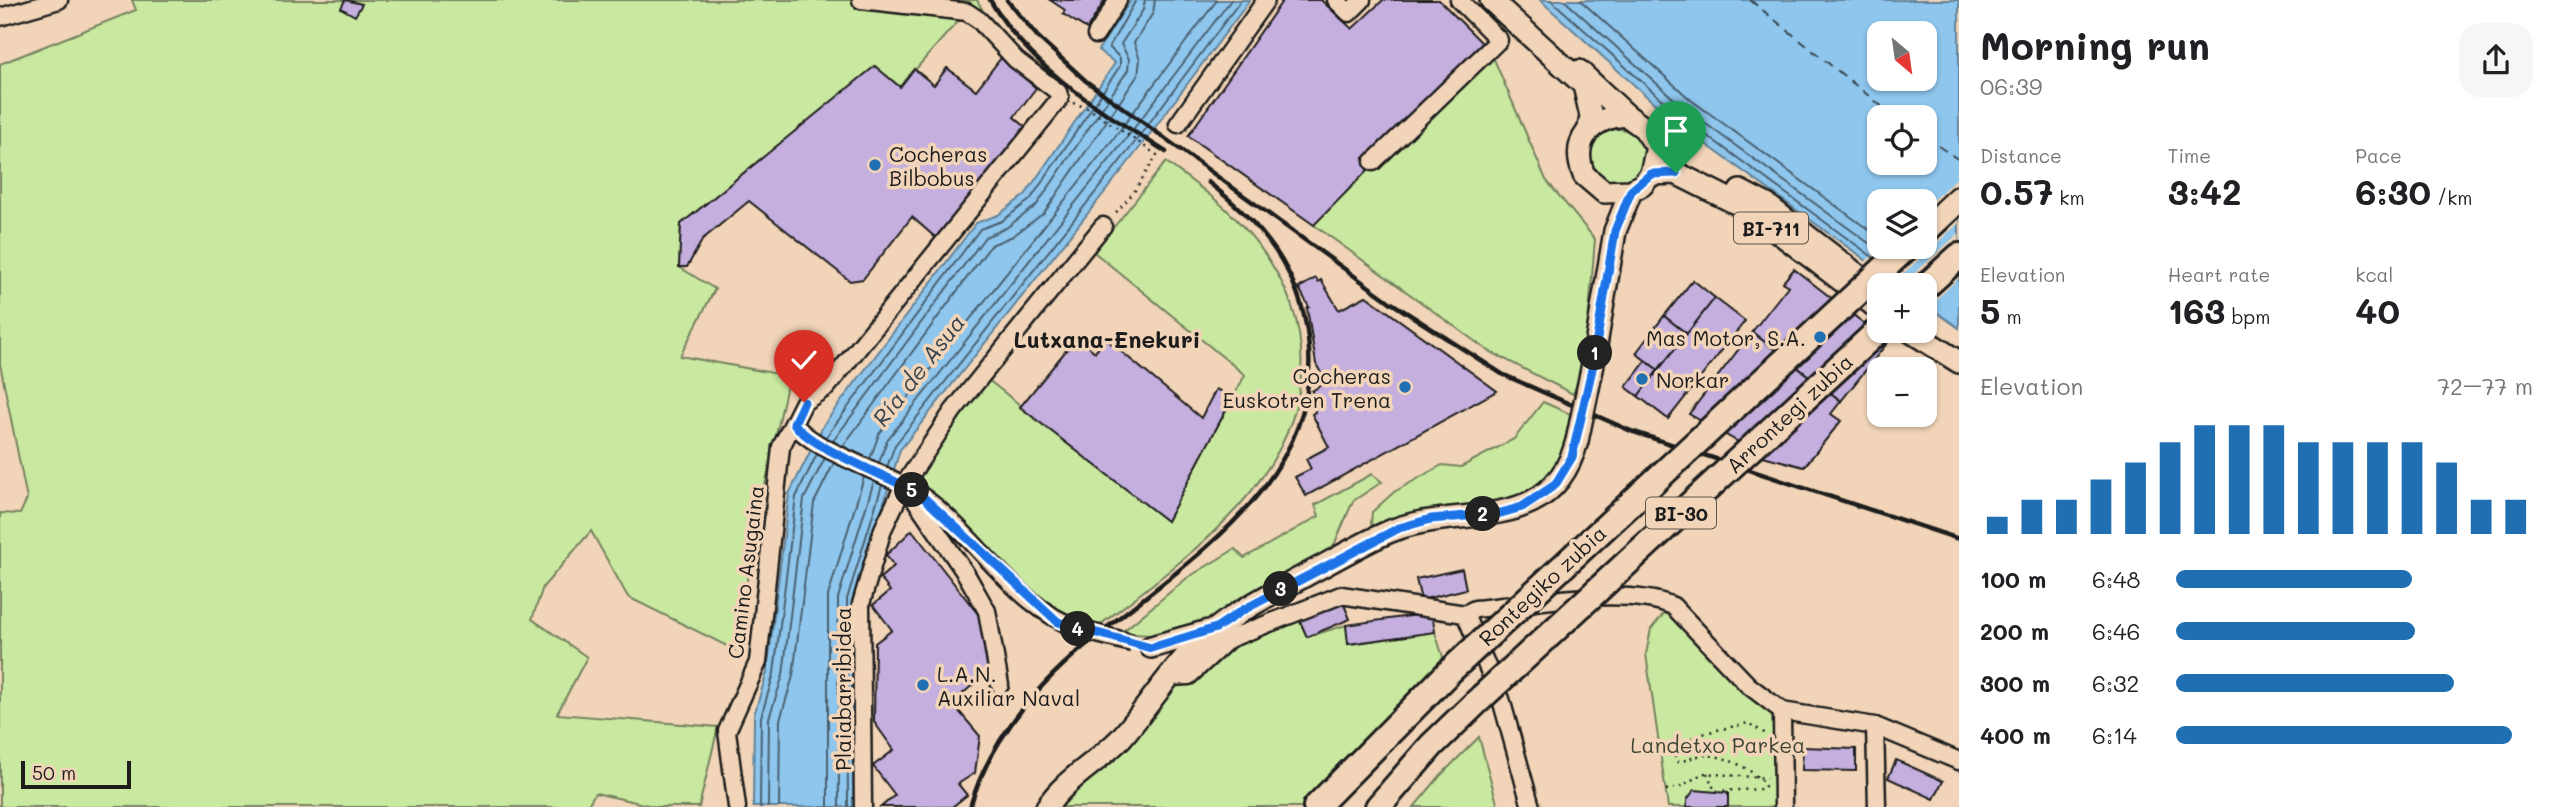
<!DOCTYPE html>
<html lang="en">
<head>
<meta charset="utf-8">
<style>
	:root { --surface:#fff; --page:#f6f6f6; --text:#202124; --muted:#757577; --accent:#1f6fb2 }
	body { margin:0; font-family:Mali,sans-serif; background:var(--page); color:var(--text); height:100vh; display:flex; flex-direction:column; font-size:26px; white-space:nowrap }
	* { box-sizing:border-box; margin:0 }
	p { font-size:23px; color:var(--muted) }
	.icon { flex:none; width:38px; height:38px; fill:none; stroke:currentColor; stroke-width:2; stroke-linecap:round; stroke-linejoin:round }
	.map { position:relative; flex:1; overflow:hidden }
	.details { display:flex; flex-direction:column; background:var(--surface); width:595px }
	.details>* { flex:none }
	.needle { width:46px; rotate:151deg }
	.controls { position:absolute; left:1867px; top:21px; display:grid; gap:14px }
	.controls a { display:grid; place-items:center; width:70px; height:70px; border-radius:14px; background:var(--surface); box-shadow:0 2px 5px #0004; font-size:35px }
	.scale { position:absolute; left:21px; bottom:18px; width:110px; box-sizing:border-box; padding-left:7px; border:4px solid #1c1c1c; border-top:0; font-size:19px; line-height:24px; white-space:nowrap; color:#1c1c1c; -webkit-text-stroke:5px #f2d5b8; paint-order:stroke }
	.pin { position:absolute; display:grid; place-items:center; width:60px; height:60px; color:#fff; margin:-72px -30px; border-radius:50% 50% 50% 0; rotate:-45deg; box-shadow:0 0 7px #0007 }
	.pin .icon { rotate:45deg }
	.km { position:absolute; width:35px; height:35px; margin:-18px; border-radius:50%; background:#222; color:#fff; font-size:19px; line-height:35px; text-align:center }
	.round { display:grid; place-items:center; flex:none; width:74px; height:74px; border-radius:21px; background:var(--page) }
	.headline { display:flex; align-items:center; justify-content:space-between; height:119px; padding:0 21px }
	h1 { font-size:38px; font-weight:800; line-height:52px }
	.metrics { display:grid; grid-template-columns:repeat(3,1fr); gap:10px; height:119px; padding:7px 21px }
	.metrics div { display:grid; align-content:center }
	.metrics b { font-size:35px; font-weight:800 }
	.metrics small { font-size:19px; font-weight:400 }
	.metrics p { font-size:19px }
	.chart { height:196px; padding:14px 21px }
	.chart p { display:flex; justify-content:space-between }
	.chart svg { width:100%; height:126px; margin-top:7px; stroke:var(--accent); stroke-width:6 }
	ul { padding:0 21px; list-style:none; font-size:23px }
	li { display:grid; grid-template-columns:112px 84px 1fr; align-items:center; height:52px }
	li i { height:18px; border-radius:9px; background:var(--accent) }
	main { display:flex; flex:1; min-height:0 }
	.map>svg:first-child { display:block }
</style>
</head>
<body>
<main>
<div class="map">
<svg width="1959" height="807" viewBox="0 0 1959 807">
	<rect width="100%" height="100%" fill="#f2d5b8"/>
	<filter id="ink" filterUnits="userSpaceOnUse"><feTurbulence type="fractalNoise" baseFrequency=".0143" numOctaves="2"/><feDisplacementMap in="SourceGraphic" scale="14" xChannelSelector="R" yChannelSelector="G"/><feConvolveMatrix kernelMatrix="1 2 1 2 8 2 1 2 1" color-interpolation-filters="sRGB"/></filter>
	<g filter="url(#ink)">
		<!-- green -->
		<g fill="#cae9a0" stroke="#73825e" stroke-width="2">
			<path d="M132 0H977L982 9 957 22 900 87 875 67 681 224 679 267 715 289 680 356 789 376 757 522 735 650 628 597 591 531 543 587 532 619 587 657 557 714 718 727 699 807H657L595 793 587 807H0V513L20 514 27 499 0 364V64L136 10Z"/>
			<path d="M1499 40 1493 57 1546 180 1595 239 1585 363 1573 394 1487 350 1314 225 1363 159 1487 48Z"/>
			<circle cx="1618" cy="156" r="27"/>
			<path d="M1166 162C1190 180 1215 197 1236 219 1324 311 1322 414 1238 507 1196 553 1145 590 1096 628L1058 622 904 485 982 375 1167 521 1245 375 1094 252Z"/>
			<path d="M1543 402 1570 414 1568 451 1537 494 1376 526 1371 524 1372 512 1394 492 1442 465 1461 467 1514 439Z"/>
			<path d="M1372 474 1382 482 1353 501 1331 552 1197 625 1164 636 1121 633 1187 578 1235 549 1244 558 1319 516 1315 505Z"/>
			<path d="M1666 611 1678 617 1774 715 1777 724 1774 807H1668L1646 654 1651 629Z"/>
			<path d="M1299 619 1307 637 1346 625 1349 644 1435 632 1448 673 1316 807H1047L1170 677 1229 639Z"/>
			<path d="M1479 737 1498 807H1414L1440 776Z"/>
		</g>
		<!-- water -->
		<g fill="#8ec6ed" stroke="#608299" stroke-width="2" fill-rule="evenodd">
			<path d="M1131 0H1250L1135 154 900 450 854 600 855 807H753L754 715 767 672 789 494 824 424 976 223 998 215 1025 195 1115 63 1098 50Z"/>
			<path d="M1540 0H1959V328L1925 304V285H1900L1674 121ZM1880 33H1925V79H1880ZM1880 117H1925V163H1880ZM1880 201H1925V247H1880Z"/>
		</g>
		<!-- pier -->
		<g fill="#f2d5b8">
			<path d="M1959 176V223L1892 284 1864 263 1882 247H1925V207Z"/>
			<path d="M1959 233V278L1926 309 1925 285H1902Z"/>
		</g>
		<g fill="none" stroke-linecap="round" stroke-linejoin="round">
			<!-- shore -->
			<g stroke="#4a6070" stroke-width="2">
				<path d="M1551 0 1679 115 1874 258"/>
				<path d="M1564 0 1684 108 1881 252"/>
				<path d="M1580 0 1691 100 1880 238"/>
				<path d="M826 437 980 229 1002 221 1030 200 1120 66V58L1109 47 1136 0"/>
				<path d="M833 441 985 237 1006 228 1036 206 1128 70 1129 59 1121 44 1143 10 1145 0"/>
				<path d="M843 446 991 245 1013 236 1044 213 1138 75 1140 59 1134 43 1153 13 1155 0"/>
				<path d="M870 459 879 434 1114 138 1217 0"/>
				<path d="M879 463 887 440 1122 144 1231 0"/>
				<path d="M887 467 895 445 1129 150 1241 0"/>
				<path d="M760 807 761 717 774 673 796 497 817 454"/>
				<path d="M768 807 769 718 783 675 804 499 825 458"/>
				<path d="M779 807 780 720 793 676 814 503 834 463"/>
				<path d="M828 807V596L864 477"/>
				<path d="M839 807 838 598 874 481"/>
				<path d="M848 807 847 599 882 485"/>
			</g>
			<!-- ferry -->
			<g stroke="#384650" stroke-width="2" stroke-dasharray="9 7" stroke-linecap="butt">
				<path d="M1750 0 1895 117"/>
				<path d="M1925 137 1959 160"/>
			</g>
		</g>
		<!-- building -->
		<g fill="#c4afdf" stroke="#1c1c1c" stroke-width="2">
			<path d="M345 0 362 4 355 16 341 8Z"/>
			<path d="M1050 0H1105L1087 29 1063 14 1065 10Z"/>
			<path d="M1283 0H1321L1352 29 1383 0H1439L1487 48 1363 159 1371 167 1314 225 1188 136Z"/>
			<path d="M1001 58 1036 88 1014 117 1027 128 936 238 912 217 863 279 850 281 749 201 703 239 687 267H679L681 224 875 66 900 87 914 69 934 85 947 68 976 90Z"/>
			<path d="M1794 269 1888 342 1841 401 1752 332 1788 286 1783 282Z"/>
			<path d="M1316 278 1318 282 1321 280 1339 310 1366 296 1497 391 1306 496 1295 477 1311 469 1306 459 1329 447 1312 414 1315 412 1312 391 1326 382 1316 364 1307 308 1309 307 1299 288Z"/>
			<path d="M1693 280 1715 298 1687 334 1664 316Z"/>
			<path d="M1715 298 1745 321 1668 419 1638 396Z"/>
			<path d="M1664 316 1687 334 1658 370 1636 353Z"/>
			<path d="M1752 332 1841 401 1831 414 1841 421 1804 467 1763 456 1689 414Z"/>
			<path d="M1077 337 1095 352 1106 339 1201 418 1216 389 1233 397 1167 521 1020 407Z"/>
			<path d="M1646 361 1658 370 1638 396 1626 387Z"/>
			<path d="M912 530 978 614 983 611 993 667 952 703 980 736 975 773 958 784 967 795 952 807H881L895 795 873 766 894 750 874 722 875 643 892 630 873 605 890 591 880 578 894 566 886 555Z"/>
			<path d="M1462 569 1466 589 1421 600 1416 579Z"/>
			<path d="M1342 600 1350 619 1307 637 1299 619Z"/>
			<path d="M1432 613 1435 632 1348 644 1346 625Z"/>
			<path d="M1803 747 1856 749V771L1802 770Z"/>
			<path d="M1896 760 1943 781 1934 799 1888 778Z"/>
			<path d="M1694 790 1728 793V807H1687V800Z"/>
		</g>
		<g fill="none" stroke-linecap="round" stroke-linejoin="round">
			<defs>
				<g id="minor">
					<path d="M1336 0 1349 13 1362 0"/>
					<path d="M0 17 59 0"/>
					<path d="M1096 35 1118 0"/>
					<path d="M1178 124 1266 0"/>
					<path d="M1373 162 1499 40 1459 0"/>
					<path d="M794 423C810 450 889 473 919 494 977 534 1014 608 1082 630"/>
					<path d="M912 495 966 574 987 611 1000 685"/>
					<path d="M1465 614 1501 699 1531 807"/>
					<path d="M1170 677 1189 676 1229 639 1341 595 1465 614 1475 609C1529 604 1624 585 1673 606L1748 685 1782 711"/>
					<path d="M1875 726 1877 807"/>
					<path d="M737 807 727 731 758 662 781 447 804 402 827 387 1060 98 1058 92 1016 60 979 20 967 12 861 0"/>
					<path d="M863 807 861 604 883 529 904 485 953 411 1103 226"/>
					<path d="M1783 807 1782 711 1875 726 1959 761"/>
				</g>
				<g id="major">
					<path d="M1491 0 1584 85 1591 116 1589 128"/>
					<path d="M1579 71 1626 115"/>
					<path d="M1651 174 1676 173 1748 209 1880 310"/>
					<path d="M1740 191 1767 205 1856 274"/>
					<path d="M1910 331 1959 362"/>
					<path d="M1592 369 1615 231 1631 191 1642 185 1651 174 1657 147 1644 128 1626 115C1591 118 1570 140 1584 175L1604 192 1631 191"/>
					<path d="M1151 647 1208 631"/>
					<path d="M1047 807C1065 779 1098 762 1121 738 1146 710 1165 678 1191 651 1224 617 1266 597 1306 575 1333 561 1359 545 1386 533 1458 501 1550 540 1577 441"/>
				</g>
				<g id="highway">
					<path d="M1925 231 1959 199"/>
					<path d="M1925 287 1959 256"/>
					<path d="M1316 807 1448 673"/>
					<path d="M1378 807 1432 745 1482 697"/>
				</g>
			</defs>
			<!-- minor casing -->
			<use href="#minor" stroke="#1c1c1c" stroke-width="21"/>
			<!-- major casing -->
			<use href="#major" stroke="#1c1c1c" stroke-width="26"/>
			<!-- highway casing -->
			<use href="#highway" stroke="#1c1c1c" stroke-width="30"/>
			<!-- path -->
			<g stroke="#1c1c1c" stroke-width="2.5" stroke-dasharray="2 5" stroke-linecap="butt">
				<path d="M1073 103 1088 108 1157 155 1134 192 1113 216"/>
				<path d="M1707 773 1715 791 1763 789 1765 786C1756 770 1724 755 1705 755 1696 755 1687 761 1677 762L1673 752C1685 733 1727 729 1748 723L1766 734"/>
				<path d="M1666 790 1682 786 1703 773 1767 778"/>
			</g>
			<!-- minor -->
			<use href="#minor" stroke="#f2d5b8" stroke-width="16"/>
			<!-- major -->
			<use href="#major" stroke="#f2d5b8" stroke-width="21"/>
			<!-- highway -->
			<use href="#highway" stroke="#f2d5b8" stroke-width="24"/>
			<!-- rail -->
			<g stroke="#1c1c1c" stroke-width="4.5">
				<path d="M990 0C1030 69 1100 110 1166 152"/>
				<path d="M1007 0 1038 37 1086 81 1390 302 1502 374 1631 431 1959 539"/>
				<path d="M970 807C983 762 1011 719 1043 685 1138 583 1328 506 1308 338 1300 270 1261 223 1208 182"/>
			</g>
			<defs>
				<path id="minor-bridge" d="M1082 630 1132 643"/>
				<path id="major-bridge" d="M1577 441 1592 369"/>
				<g id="highway-bridge">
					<path d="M1448 673 1907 247"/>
					<path d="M1482 697 1880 329"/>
				</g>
			</defs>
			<!-- minor-bridge casing -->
			<use href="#minor-bridge" stroke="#1c1c1c" stroke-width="21" stroke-linecap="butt"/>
			<!-- major-bridge casing -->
			<use href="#major-bridge" stroke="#1c1c1c" stroke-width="26" stroke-linecap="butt"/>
			<!-- highway-bridge casing -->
			<use href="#highway-bridge" stroke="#1c1c1c" stroke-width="30" stroke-linecap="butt"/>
			<!-- minor-bridge -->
			<use href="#minor-bridge" stroke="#f2d5b8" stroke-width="16"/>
			<!-- major-bridge -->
			<use href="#major-bridge" stroke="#f2d5b8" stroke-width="21"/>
			<!-- highway-bridge -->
			<use href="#highway-bridge" stroke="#f2d5b8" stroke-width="24"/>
		</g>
	</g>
	<g fill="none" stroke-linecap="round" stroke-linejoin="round" filter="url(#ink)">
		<defs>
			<path id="route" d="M804 402 794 423C809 448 892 477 921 495L1058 622 1151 648 1216 628 1243 610 1399 528 1431 519 1501 513 1522 507 1555 485 1572 457 1592 369 1615 231 1631 191 1651 174 1676 173"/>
		</defs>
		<!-- route casing -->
		<use href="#route" stroke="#fff" stroke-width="14"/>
		<!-- route -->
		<use href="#route" stroke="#1a73e8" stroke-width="9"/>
	</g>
	<!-- markers -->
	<g fill="#1f6fb2" stroke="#f2d5b8" stroke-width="2.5">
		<circle cx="875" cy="165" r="7"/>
		<circle cx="1820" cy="337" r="7"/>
		<circle cx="1642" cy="379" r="7"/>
		<circle cx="1405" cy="387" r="7"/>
		<circle cx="923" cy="685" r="7"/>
	</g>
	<g text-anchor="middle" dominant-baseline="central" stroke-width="7" stroke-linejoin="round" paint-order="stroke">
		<!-- shield labels -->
		<g fill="#f2d5b8" stroke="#5c544b" stroke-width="2">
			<rect x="1734" y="212.5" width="74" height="31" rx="5"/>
			<rect x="1646" y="497.5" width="70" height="31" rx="5"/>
		</g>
		<g font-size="19" font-weight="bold" fill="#1c1c1c">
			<text x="1771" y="228">BI-711</text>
			<text x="1681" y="513">BI-30</text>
		</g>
		<!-- poi labels -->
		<g font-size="21" fill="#1c1c1c" stroke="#f2d5b8" text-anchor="start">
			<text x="889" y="153">Cocheras<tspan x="889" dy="24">Bilbobus</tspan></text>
			<text x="1806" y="337" text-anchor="end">Mas Motor, S.A.</text>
			<text x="1391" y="375" text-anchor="end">Cocheras<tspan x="1391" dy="24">Euskotren Trena</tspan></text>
			<text x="1656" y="379">Norkar</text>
			<text x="937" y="673">L.A.N.<tspan x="937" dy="24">Auxiliar Naval</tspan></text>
		</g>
		<!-- street labels -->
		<g font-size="21" fill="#1c1c1c" stroke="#f2d5b8">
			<text transform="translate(1789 413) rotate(-43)">Arrontegi zubia</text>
			<text transform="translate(745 572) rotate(-83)">Camino Asugaina</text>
			<text transform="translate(1542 585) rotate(-43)">Rontegiko zubia</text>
			<text transform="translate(842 689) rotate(-90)">Plaiabarribidea</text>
		</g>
		<!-- park labels -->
		<g font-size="21" fill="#3f4536" stroke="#f2d5b8">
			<text x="1718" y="744">Landetxo Parkea</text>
		</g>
		<!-- neighbourhood labels -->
		<g font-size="23" font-weight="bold" fill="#1c1c1c" stroke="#f2d5b8">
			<text x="1107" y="339">Lutxana-Enekuri</text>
		</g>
		<!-- water labels -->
		<g font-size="23" font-style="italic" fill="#384650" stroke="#f2d5b8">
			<text transform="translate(918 370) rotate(-52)">Ría de Asua</text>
		</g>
	</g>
</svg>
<div class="controls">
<a><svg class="needle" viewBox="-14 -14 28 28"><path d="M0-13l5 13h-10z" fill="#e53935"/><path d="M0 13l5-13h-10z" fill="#757577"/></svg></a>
<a><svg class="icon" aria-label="locate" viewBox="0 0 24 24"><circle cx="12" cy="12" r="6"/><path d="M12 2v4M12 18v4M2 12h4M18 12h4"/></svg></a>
<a><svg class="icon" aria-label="layers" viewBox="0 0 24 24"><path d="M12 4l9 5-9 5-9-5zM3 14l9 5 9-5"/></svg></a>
<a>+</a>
<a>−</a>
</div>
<div class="scale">50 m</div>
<div class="pin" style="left:1676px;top:173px;background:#1e9e55"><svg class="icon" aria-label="arrive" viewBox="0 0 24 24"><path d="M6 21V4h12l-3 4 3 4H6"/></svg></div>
<div class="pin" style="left:804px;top:402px;background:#d93025"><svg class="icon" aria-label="check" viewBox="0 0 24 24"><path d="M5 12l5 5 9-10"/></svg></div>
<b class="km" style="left:1595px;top:353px">1</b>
<b class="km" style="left:1483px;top:514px">2</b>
<b class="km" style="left:1281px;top:589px">3</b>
<b class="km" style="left:1078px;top:629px">4</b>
<b class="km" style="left:912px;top:490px">5</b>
</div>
<section class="details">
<div class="headline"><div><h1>Morning run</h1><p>06:39</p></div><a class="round"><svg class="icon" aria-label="share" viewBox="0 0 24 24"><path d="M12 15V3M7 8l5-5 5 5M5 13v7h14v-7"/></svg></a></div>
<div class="metrics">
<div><p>Distance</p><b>0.57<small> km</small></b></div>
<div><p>Time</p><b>3:42</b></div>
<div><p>Pace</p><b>6:30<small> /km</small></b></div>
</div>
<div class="metrics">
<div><p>Elevation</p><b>5<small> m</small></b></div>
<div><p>Heart rate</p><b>163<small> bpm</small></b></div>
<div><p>kcal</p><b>40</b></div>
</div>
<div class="chart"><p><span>Elevation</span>72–77 m</p>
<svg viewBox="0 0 160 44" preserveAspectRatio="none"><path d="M5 44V38M15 44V32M25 44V32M35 44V25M45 44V19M55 44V12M65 44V6M75 44V6M85 44V6M95 44V12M105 44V12M115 44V12M125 44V12M135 44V19M145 44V32M155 44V32"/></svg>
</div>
<ul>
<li><b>100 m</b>6:48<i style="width:66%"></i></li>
<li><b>200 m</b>6:46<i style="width:67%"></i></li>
<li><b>300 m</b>6:32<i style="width:78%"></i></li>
<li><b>400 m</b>6:14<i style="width:94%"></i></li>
</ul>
</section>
</main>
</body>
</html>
